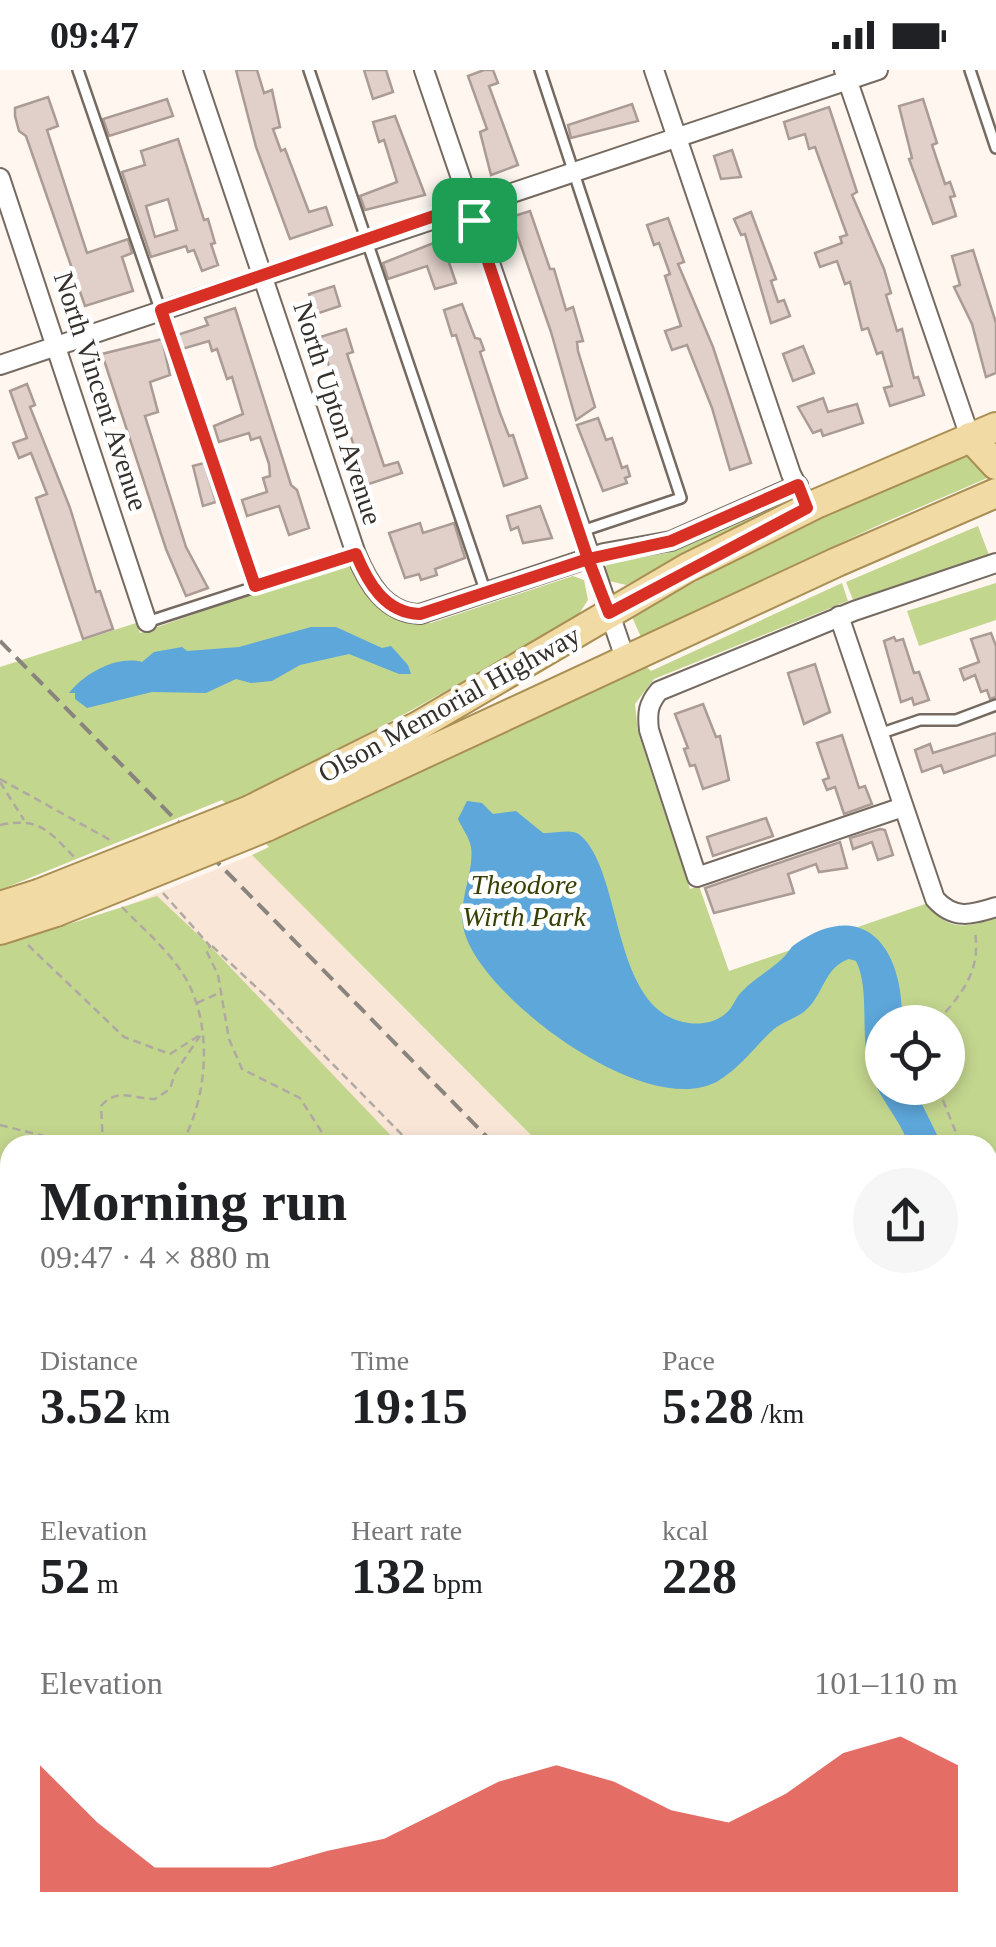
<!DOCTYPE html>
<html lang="en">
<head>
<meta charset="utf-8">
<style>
	:root { --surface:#fff; --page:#f6f6f6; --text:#202124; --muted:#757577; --accent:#d93025 }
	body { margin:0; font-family:"Times New Roman",serif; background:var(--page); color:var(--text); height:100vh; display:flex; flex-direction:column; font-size:38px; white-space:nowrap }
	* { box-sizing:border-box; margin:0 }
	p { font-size:32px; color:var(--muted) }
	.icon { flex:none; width:55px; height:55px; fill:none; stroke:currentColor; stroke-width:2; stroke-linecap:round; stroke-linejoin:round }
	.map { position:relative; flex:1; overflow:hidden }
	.details { position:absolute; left:0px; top:1065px; width:998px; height:812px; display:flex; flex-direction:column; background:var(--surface); border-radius:30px 30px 0 0; box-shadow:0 5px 15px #0003 }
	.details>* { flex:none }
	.buttons { position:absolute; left:865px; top:935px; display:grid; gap:20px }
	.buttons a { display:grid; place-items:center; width:100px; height:100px; border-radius:50%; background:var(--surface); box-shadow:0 5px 15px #0003; font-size:50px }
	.pin { position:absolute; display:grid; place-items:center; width:85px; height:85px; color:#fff; margin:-42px; border-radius:20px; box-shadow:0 5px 15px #0006 }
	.round { display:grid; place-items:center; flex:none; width:105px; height:105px; border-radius:52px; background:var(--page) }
	.overview { display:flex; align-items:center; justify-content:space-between; height:170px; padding:0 40px }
	h1 { font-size:55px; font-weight:700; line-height:75px }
	.figures { display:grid; grid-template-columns:repeat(3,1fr); gap:15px; height:170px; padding:10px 40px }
	.figures div { display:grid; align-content:center }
	.figures b { font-size:50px; font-weight:700 }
	.figures small { font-size:28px; font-weight:400 }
	.figures p { font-size:28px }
	.chart { height:280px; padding:20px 40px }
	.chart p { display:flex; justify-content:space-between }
	.chart svg { width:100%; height:180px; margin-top:10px; fill:var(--accent); opacity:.7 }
	.status { display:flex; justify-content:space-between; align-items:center; height:70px; padding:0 50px; background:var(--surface); direction:ltr }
	.status svg { height:28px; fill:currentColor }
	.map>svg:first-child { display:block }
</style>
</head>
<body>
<div class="status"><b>09:47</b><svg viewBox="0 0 49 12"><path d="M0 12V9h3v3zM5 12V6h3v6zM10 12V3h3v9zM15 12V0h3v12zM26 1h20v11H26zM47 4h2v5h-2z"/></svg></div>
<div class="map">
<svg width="996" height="1877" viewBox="0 0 996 1877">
	<rect width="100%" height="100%" fill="#fef6ef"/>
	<!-- built -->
	<g fill="#fae6d6">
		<path d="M252 785 541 1075H304L99 847Z"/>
		<path d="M988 1498 996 1505V1744L988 1742Z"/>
	</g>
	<!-- green -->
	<g fill="#c3d68e" fill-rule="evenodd">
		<path d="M970 384 992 406 881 454 641 567 632 547C740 487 852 422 970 384Z"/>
		<path d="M779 428 776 437 626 515 605 510 603 500 609 492 668 483Z"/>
		<path d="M978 456 989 485 853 530 846 512Z"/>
		<path d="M348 491C364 530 387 552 431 553L573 506 584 510 588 530 579 544C464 613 348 677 226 734L222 730 0 820V597L136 553 140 563Z"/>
		<path d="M842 513 848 531 654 609 635 634 638 662 690 819 699 816 729 901 928 833C947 862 966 858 996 848V1313L988 1316V1075H541L252 785 269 777 266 774 604 614 647 597 651 601ZM882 952H948V1018H882Z"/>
		<path d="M996 513V550L919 576 907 541Z"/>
		<path d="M157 826 210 876 400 1075H10V1868H130L133 1877H0V876Z"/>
		<path d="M988 1742 996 1744V1877H721L717 1868H988Z"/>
	</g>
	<!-- water -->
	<g fill="#5da7da">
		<path d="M311 557H336L382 578 391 576 408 595 411 604H399L349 584 300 595 272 611 251 613 236 609 206 623 152 622 87 638 75 629V623H69C84 604 116 585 142 592L154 582 182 577 187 581 239 577Z"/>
		<path d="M467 731 482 733 493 744 516 741 543 763C553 764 572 758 580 765 624 802 610 943 689 953 701 955 716 952 725 944 731 940 734 932 738 926 752 909 770 901 784 887 787 884 791 877 794 875 867 824 904 882 902 952H882V1018H914L942 1075H909C899 1047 877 1026 869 999 860 964 870 918 856 891L849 889C824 898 824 923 807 939 798 948 784 951 774 959 755 976 741 997 718 1011 648 1051 489 932 466 867 454 835 475 805 471 777 469 767 462 758 458 749Z"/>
	</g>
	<!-- building -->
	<g fill="#e1d0ca" stroke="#ab9b95" stroke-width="2.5" fill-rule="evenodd">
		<path d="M236 0H257L264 23 272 20 280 57 273 59 281 81 285 79 309 142 326 137 332 155 290 169 256 77Z"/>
		<path d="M364 0H386L393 22 373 29Z"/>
		<path d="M484 0H493L498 13 489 16 518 95 491 105 480 62 487 59 468 6Z"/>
		<path d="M48 27 58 56 47 60 87 183 128 169 132 183 122 187 133 221 85 236 26 66 19 61 15 46V38Z"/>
		<path d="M167 29 173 46 109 66 103 49Z"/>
		<path d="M923 29 937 73 932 75 945 114 950 112 955 126 950 127 956 146 933 154 909 89 912 88 899 36Z"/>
		<path d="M632 34 638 51 571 68 568 55Z"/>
		<path d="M829 37 857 122 852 125 884 199 891 223 886 225 897 261 902 259 914 308 918 307 924 325 890 336 884 318 892 316 882 282 877 284 868 258 862 260 850 212 845 214 837 191 820 197 815 183 842 173 840 167 847 165 815 77 809 79 805 64 789 69 784 52Z"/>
		<path d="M395 46 425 125 365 140 360 126 397 112 384 70 379 72 373 52Z"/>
		<path d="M178 69 204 150 208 149 215 173 211 174 218 195 202 201 194 180 188 182 186 176 151 187 122 102 145 95 141 81ZM168 129 177 160 155 167 146 136Z"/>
		<path d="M732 80 741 107 721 109 714 86Z"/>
		<path d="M530 141 550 199H554L566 240 573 237 583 271 577 272 578 281 595 337 576 350 551 262 511 147Z"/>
		<path d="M751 142 776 209 771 211 778 232 784 230 790 246 771 253 745 164 741 165 734 149Z"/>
		<path d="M668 148 684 192 678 194 713 277 751 393 730 400 712 338 687 275 672 280 665 261 681 256 665 206 670 204 659 173 654 175 647 155Z"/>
		<path d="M436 172H442L456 213 435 219 427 196 388 209 383 193Z"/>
		<path d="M973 180 996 253V303L986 307 972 254 954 217 960 215 952 186Z"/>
		<path d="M334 216 340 236 316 244 309 224Z"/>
		<path d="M462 234 475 268 480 269 484 280 480 282 500 343 509 366 513 365 527 408 504 416 456 265 452 266 444 240Z"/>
		<path d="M235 238 291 415 297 420 309 458 289 465 279 436 247 446 242 430 267 422 263 408 270 406 269 394 260 367 251 370 249 363 219 372 214 356 243 344 232 307 227 309 217 279 212 281 209 271 182 279 177 265 208 255 205 248Z"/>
		<path d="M346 259 353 282 347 284 384 396 398 392 402 403 366 415 320 267Z"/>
		<path d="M162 269 170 305 150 312 158 342 145 346 186 477 208 518 186 526 166 479 102 284Z"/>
		<path d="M803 276 814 303 793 311 783 284Z"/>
		<path d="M27 314 35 335 30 337 70 438 96 522 100 521 113 559 83 569 36 428 47 424 31 383 19 388 13 373 27 368 10 321Z"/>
		<path d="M823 328 828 342 857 334 863 353 823 366 821 360 813 363 798 337Z"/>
		<path d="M598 348 606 370 612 368 622 398 627 396 630 406 625 408 627 413 603 421 577 355Z"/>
		<path d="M204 393 216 432 203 436 193 396Z"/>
		<path d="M540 436 552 468 523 473 518 457 511 460 507 446Z"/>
		<path d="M420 453 423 463 454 453 465 488 435 499 437 505 421 510 419 504 405 508 389 463Z"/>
		<path d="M991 563 996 576V627L990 629 987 620 981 622 975 605 964 610 960 599 979 592 971 569Z"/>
		<path d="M894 567 896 571 903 569 914 603 919 602 929 630 914 635 912 628 901 632 884 571Z"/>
		<path d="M815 594 830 642 804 654 788 603Z"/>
		<path d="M703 634 716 667 720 666 729 710 703 719 695 695 690 696 684 679 688 678 675 644Z"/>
		<path d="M996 663V685L944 703 941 695 922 702 915 680 930 674 933 683Z"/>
		<path d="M842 665 859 718 865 716 872 734 844 744 835 717 827 720 823 710 829 708 817 673Z"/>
		<path d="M766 748 773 766 713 786 707 767Z"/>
		<path d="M880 759 885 760 893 785 878 790 872 772 853 779 850 768Z"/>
		<path d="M840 772 847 798 819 802 816 794 788 804 794 823 714 843 705 818Z"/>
	</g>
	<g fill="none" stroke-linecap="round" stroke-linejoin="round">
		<defs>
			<g id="service">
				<path d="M78 0 255 516"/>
				<path d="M309 0 486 523"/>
				<path d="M540 0 681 428 582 461"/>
				<path d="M970 0 996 78"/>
				<path d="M147 552 356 484"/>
				<path d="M879 664 920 650H956L996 635"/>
				<path d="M988 1566 996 1555"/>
				<path d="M988 1588 996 1600"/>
				<path d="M252 1868 255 1877"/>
				<path d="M483 1868 486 1877"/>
			</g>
			<g id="minor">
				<path d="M193 0 356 484C368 513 385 543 420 544L604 483 671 471 798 415"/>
				<path d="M424 0 626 591"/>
				<path d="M654 0 791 404 801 424"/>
				<path d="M844 0 970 367"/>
				<path d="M0 108 147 552"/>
				<path d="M0 295 878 0"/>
				<path d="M839 546 935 829C954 850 971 845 996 837"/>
				<path d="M903 737 697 807 649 660C647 643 648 634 659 621L854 541 996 493"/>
				<path d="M988 1475 996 1486"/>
				<path d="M140 1868 143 1877"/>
				<path d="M368 1868 371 1877"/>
				<path d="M598 1868 601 1877"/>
			</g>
			<g id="tertiary">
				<path d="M988 1329 996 1326"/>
				<path d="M0 1668 10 1664"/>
			</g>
			<g id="primary">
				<path d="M970 367 996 395"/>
				<path d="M250 740 418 656 687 498 818 433 996 357"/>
				<path d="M266 757 837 492 996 423"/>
				<path d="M0 836 38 824"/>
				<path d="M0 860 56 842"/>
			</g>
		</defs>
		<!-- service casing -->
		<use href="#service" stroke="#756a60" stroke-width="14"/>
		<!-- minor casing -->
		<use href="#minor" stroke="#756a60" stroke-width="22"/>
		<!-- tertiary casing -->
		<use href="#tertiary" stroke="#756a60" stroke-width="25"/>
		<!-- primary casing -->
		<use href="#primary" stroke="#a98f53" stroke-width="32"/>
		<!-- path -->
		<g stroke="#b0a9a3" stroke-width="2.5" stroke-dasharray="8 5" stroke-linecap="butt">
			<path d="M0 709 112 771"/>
			<path d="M0 712 24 750"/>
			<path d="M0 755C40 747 49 761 75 788"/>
			<path d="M163 823 210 876 206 880 218 905 229 969 242 999 300 1028 330 1075"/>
			<path d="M122 837C141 857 165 877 181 901 214 949 209 1026 181 1075"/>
			<path d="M28 875 124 967 170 984 200 965"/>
			<path d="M212 876 272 932 412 1075"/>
			<path d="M197 933 217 924"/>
			<path d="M937 952C962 923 981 902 975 862"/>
			<path d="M938 1018 961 1075"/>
			<path d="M0 1055 44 1066 59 1075"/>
			<path d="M103 1075 101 1036C117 1017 134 1029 155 1029L170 1019 175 1003 200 966"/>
			<path d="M0 1160 10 1163"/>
			<path d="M0 1392 10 1374"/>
			<path d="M0 1556 10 1554"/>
			<path d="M0 1571 10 1579"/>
			<path d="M0 1694 10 1690"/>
			<path d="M988 1782 996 1783"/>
			<path d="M0 1837 10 1831"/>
			<path d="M988 1842 996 1845"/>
			<path d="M87 1868 89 1877"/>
			<path d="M729 1868 731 1877"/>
			<path d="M819 1868 822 1877"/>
			<path d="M861 1868 890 1877"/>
			<path d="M968 1868V1877"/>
			<path d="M736 1877 762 1868"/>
		</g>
		<!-- service -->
		<use href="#service" stroke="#fff" stroke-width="9"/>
		<!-- minor -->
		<use href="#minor" stroke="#fff" stroke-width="18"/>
		<!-- tertiary -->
		<use href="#tertiary" stroke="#fff" stroke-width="20"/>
		<!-- primary -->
		<use href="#primary" stroke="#f1daa4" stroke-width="28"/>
		<!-- rail -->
		<g stroke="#8a847e" stroke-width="4" stroke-dasharray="15 8" stroke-linecap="butt">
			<path d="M0 571 495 1075"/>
			<path d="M988 1534 996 1540"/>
		</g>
		<defs>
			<g id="primary-bridge">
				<path d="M38 824 250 740"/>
				<path d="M56 842 266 757"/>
			</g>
		</defs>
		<!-- primary-bridge casing -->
		<use href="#primary-bridge" stroke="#a98f53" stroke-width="32" stroke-linecap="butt"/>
		<!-- primary-bridge -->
		<use href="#primary-bridge" stroke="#f1daa4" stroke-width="28"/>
	</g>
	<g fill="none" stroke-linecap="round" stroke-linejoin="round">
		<defs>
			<path id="route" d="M474 150 469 134 161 240 255 516 356 484C368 513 385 543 420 544L588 489 609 543 807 438 798 415 671 471 588 489 474 150"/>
		</defs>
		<!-- route casing -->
		<use href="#route" stroke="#fff" stroke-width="20"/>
		<!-- route -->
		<use href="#route" stroke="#d93025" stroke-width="12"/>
	</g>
	<g text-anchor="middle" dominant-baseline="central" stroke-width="9" stroke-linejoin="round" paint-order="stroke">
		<!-- street labels -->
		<g font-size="28" fill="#35302b" stroke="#fff">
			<text transform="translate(101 321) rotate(72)">North Vincent Avenue</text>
			<text transform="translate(338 343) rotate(72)">North Upton Avenue</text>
			<text transform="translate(449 634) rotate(-29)">Olson Memorial Highway</text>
		</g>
		<!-- park labels -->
		<g font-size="28" font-style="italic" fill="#364103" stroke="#fff">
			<text x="524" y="814">Theodore<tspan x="524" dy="32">Wirth Park</tspan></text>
		</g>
	</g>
</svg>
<div class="buttons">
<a><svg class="icon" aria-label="locate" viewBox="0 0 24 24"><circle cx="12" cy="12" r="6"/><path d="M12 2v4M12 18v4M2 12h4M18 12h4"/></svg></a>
</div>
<div class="pin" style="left:474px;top:150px;background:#1e9e55"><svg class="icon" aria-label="arrive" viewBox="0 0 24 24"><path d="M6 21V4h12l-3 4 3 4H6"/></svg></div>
<section class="details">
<div class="overview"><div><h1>Morning run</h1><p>09:47 · 4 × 880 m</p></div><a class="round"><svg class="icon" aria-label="share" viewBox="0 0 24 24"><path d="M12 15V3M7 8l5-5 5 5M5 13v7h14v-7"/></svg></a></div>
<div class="figures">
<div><p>Distance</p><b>3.52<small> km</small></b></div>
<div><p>Time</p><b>19:15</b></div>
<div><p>Pace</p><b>5:28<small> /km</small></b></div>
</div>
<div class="figures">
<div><p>Elevation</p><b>52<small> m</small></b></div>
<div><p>Heart rate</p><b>132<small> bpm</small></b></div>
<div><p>kcal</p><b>228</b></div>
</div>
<div class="chart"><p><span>Elevation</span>101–110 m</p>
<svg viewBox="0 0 160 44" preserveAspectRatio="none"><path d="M0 44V13L10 27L20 38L30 38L40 38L50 34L60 31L70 24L80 17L90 13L100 17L110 24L120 27L130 20L140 10L150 6L160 13V44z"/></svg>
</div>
</section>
</div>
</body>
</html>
